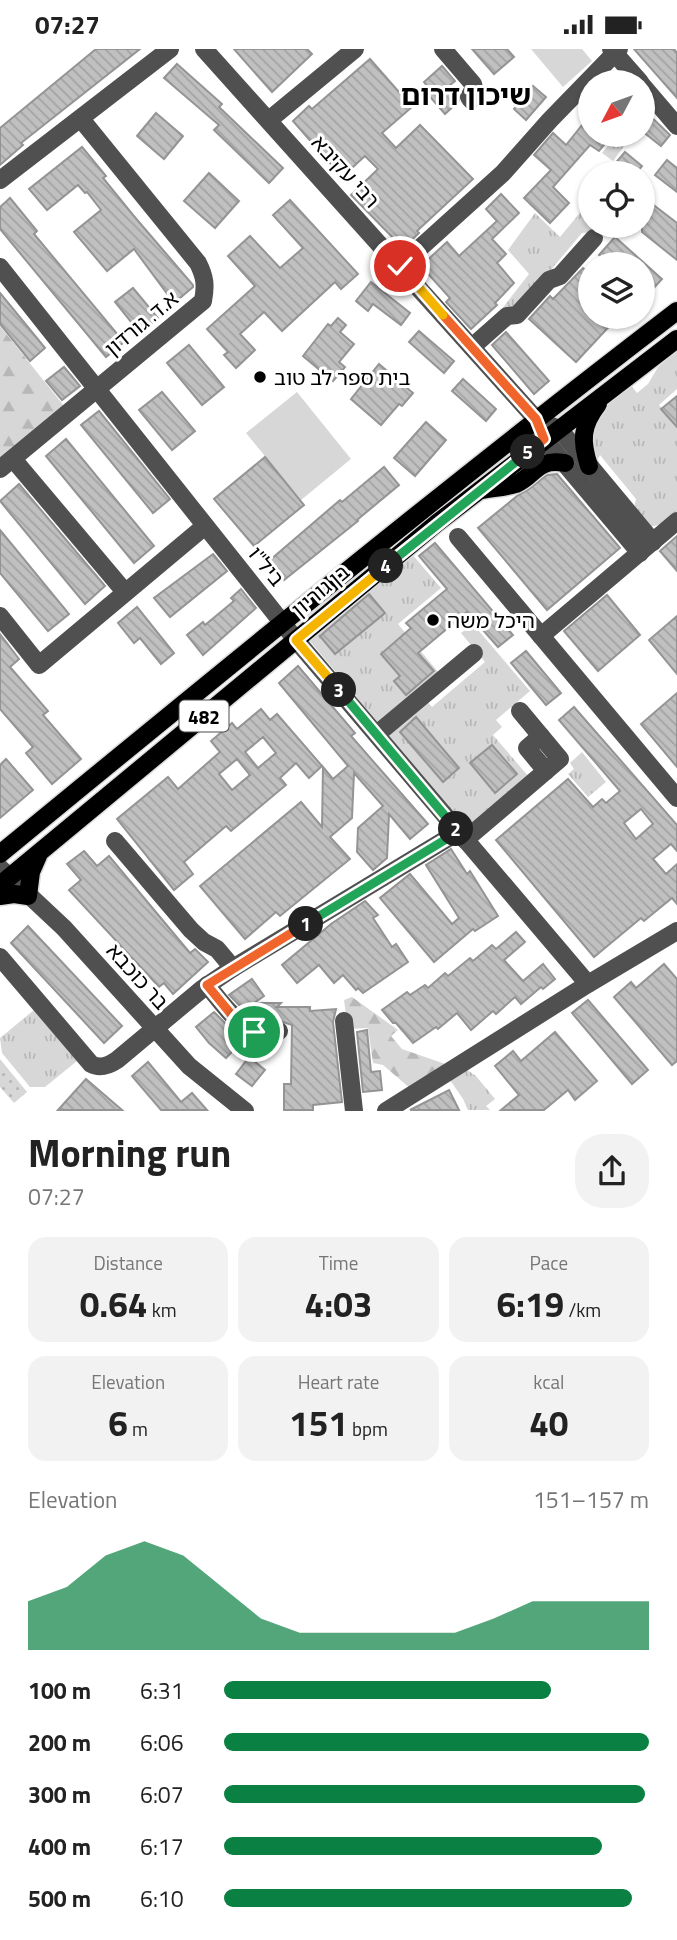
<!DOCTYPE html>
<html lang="en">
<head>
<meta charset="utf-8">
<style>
	:root { --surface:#fff; --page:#f2f2f2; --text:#222; --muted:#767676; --accent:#0b8043 }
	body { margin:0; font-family:"Titillium Web","Noto Sans Hebrew",sans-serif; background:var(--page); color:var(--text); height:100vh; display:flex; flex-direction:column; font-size:26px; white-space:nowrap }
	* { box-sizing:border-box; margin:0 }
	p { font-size:23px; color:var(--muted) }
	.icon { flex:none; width:38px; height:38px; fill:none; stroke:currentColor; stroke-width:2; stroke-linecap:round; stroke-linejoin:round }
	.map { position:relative; height:1062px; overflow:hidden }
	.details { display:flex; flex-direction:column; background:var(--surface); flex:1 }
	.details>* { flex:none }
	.needle { width:46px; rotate:229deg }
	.fabs { position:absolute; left:578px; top:21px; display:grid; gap:14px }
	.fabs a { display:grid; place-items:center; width:77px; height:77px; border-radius:50%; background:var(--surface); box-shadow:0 2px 5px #0004; font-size:35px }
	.pin { position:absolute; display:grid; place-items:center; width:60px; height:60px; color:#fff; margin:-30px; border:4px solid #fff; border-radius:50%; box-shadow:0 2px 7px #0007 }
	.km { position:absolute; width:35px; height:35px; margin:-18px; border-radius:50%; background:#222; color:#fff; font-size:19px; line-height:35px; text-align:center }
	.round { display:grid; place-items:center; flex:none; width:74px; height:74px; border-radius:28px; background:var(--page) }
	.head { display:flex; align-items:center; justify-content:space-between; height:119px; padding:0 28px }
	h1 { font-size:38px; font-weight:700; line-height:52px }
	.metrics { display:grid; grid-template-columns:repeat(3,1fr); gap:10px; height:119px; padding:7px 28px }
	.metrics div { display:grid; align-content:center; border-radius:18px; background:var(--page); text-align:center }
	.metrics b { font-size:35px; font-weight:700 }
	.metrics small { font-size:19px; font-weight:400 }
	.metrics p { font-size:19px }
	.chart { height:196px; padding:14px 28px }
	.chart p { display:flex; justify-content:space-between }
	.chart svg { width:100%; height:126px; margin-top:7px; fill:var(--accent); opacity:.7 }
	ul { padding:0 28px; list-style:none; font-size:23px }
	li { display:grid; grid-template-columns:112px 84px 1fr; align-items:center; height:52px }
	li i { height:18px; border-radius:9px; background:var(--accent) }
	.status { display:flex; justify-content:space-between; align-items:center; height:49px; padding:0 35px; background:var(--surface); direction:ltr }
	.status svg { height:19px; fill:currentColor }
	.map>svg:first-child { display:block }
</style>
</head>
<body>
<div class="status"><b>07:27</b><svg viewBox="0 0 49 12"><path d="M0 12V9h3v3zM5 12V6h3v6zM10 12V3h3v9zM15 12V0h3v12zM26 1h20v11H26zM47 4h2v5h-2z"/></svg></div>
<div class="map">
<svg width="677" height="1062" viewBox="0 0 677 1062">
	<defs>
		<pattern id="grass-tufts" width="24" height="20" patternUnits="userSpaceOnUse" patternTransform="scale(1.75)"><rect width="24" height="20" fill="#d7d7d7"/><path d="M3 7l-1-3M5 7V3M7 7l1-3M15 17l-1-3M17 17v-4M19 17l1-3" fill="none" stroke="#b7b7b7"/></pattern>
		<pattern id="forest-firs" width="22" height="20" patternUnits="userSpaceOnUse" patternTransform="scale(1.75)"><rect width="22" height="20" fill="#d7d7d7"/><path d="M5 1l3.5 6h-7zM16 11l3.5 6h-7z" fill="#b7b7b7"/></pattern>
		<pattern id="garden-dots" width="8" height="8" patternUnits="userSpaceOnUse" patternTransform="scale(1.75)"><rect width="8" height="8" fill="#d7d7d7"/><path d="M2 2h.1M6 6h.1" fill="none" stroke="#b7b7b7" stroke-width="1.8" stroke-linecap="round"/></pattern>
		<pattern id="building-back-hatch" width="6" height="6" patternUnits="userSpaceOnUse" patternTransform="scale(1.75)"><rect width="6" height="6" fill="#c0c0c0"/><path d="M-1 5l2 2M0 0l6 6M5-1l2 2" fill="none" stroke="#a3a3a3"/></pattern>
	</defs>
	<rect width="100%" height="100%" fill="#fff"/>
	<!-- grass -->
	<g fill="url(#grass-tufts)" fill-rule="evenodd">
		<path d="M617 86H620L628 92 613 112 602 104Z"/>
		<path d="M583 160 590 165V177H603L610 182 582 184 517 261 503 263 501 261 529 225 508 201 535 164 560 188Z"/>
		<path d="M677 302V340L659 356 677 378V462L662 475 650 478 634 459 636 450 600 406 596 414 590 404 595 367 631 336 637 344 648 335 658 318Z"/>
		<path d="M411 504 441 539 398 575 439 624 379 675 309 591Z"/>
		<path d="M473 575 530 642 496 671 502 678 493 686 529 728 473 774 463 775 389 689 390 684 426 651 432 658 485 613 461 584ZM416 669 459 719 443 733 400 683ZM492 696 517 725 496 743 470 714Z"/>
		<path d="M582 703 606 733 588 748 568 725 574 720 570 714Z"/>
		<path d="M34 961 77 1012 45 1038H30L2 1004 0 989Z"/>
		<path d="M463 1018 476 1027 495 1050 486 1057 490 1061H468L463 1050 448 1028Z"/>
	</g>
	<!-- forest -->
	<g fill="url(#forest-firs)">
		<path d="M0 277 64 357 0 409Z"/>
		<path d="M352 948 398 981 391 987 402 1000 451 1017 411 1040 383 1016 373 1014 368 979 348 980 344 951Z"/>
	</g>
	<!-- garden -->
	<path fill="url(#garden-dots)" d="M0 1010 27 1043 14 1054 0 1038Z"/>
	<!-- pitch -->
	<g fill="#d7d7d7">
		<path d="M531 0H582L592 12 563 38Z"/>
		<path d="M297 343 351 410 301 451 246 384Z"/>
	</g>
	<!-- building -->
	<g fill="url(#building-back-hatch)" stroke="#949494" stroke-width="2" fill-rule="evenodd">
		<path d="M96 0H140L21 94 23 96 0 116V79Z"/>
		<path d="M234 0H307L312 5 272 43Z"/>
		<path d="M472 0H507L514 8 494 25Z"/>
		<path d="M634 0H674L677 4V49Z"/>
		<path d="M370 10 412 58 382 84 396 99 420 76 473 130 417 182 419 184 403 199 351 146 378 120 365 107 342 128 293 72 309 57 312 60Z"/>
		<path d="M177 15 222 55 219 58 283 119 269 134 214 81 219 76 164 29Z"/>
		<path d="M442 17 455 32 450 36 458 45 459 52 445 65 425 42 429 39 424 33Z"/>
		<path d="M533 37 546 48 526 71 514 60Z"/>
		<path d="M642 59 670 86 661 97 642 82Z"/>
		<path d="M156 64 183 87 164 110 137 87Z"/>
		<path d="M590 66V86H612L599 102 590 96 553 138 569 154 550 174 524 149 551 121 534 106 553 84 566 96Z"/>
		<path d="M82 98 106 127 103 129 133 166 193 236V238L174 254 134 200 107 222 74 183 101 161 87 143 85 144 78 136 47 161 29 140Z"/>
		<path d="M625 103 642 117 636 124H622L613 117Z"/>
		<path d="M667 111 677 119V143L655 126Z"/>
		<path d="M209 124 239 152 215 179 184 152Z"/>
		<path d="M501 145 519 164 492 190 506 205 497 214 514 234 495 254 497 256 471 280 446 253 450 249 421 217 447 193 459 207 497 172 486 160Z"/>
		<path d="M10 149 37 182 34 185 124 293 106 308 0 180V158Z"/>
		<path d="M290 151 358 225 341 240 335 233 282 282 264 263 240 285 255 301 236 319 224 306 228 303 207 280 255 237 228 207 250 187 280 219 303 199 273 166Z"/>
		<path d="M651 154 677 174V211L642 183V165Z"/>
		<path d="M615 188 662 230 642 252V215H609L599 206Z"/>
		<path d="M583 219 590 225V268H618L576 313 529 270 550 247 553 250Z"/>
		<path d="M371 233 410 264 401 276 373 255 368 262 356 252Z"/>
		<path d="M133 239 158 269 140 284 115 253Z"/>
		<path d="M0 244 45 299 30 312 0 275Z"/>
		<path d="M338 269 346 276 340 283 354 295 339 313 345 318 333 332 303 307 328 275 331 277Z"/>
		<path d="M419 282 454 312 444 324 409 293Z"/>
		<path d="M506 283 549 332 534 345 492 296Z"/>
		<path d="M189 296 224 338 202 356 167 314Z"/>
		<path d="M379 315 413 344 402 357 399 355 381 376 351 350Z"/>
		<path d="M64 318 80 337 62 351 46 332Z"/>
		<path d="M463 330 496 360 486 372 452 342Z"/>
		<path d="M162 343 195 382 172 401 139 361Z"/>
		<path d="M677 347V378L661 360Z"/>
		<path d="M99 362 170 450 153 464 81 376Z"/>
		<path d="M426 373 446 391 415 427 394 409Z"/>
		<path d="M66 390 154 497 134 514 46 407Z"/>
		<path d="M265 408 304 456 254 497 214 450Z"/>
		<path d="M384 418 399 436 357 471 358 472 284 531 269 512 340 451 342 453Z"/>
		<path d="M557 425 620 499 547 561 478 479 517 447 529 440 547 426Z"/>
		<path d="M19 435 105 537 85 555 0 452Z"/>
		<path d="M0 481 69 565 48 582 0 524Z"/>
		<path d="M677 487V522L660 502Z"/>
		<path d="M435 494 513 586 498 598 467 563 418 604 434 622 406 646 394 632 400 627 381 605 411 579 406 574 447 540 419 507Z"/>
		<path d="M213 505 227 522 170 568 154 549Z"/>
		<path d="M241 540 256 559 203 606 187 586 203 573 205 576 234 552 231 549Z"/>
		<path d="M369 545 385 564 335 605 320 587Z"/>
		<path d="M607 546 640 586 598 622 564 582Z"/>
		<path d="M137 558 174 604 161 615 140 589 134 594 118 574Z"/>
		<path d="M677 567V625L649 591Z"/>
		<path d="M0 585 19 610 10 618 48 662 43 666 81 710 52 735 26 704 33 698 0 660Z"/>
		<path d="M526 602 561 644 546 656 511 614Z"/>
		<path d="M298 617 355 684 351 687 428 775 410 790 389 765 387 809 373 821 357 803 358 779 383 757 354 724 352 769 330 788 350 810 280 867 276 863 245 890 200 837 301 753 322 778 323 718 333 730 348 717 279 634Z"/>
		<path d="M677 644V718L641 675Z"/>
		<path d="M574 658 677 776V802L671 795 653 810 666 825 677 815V855L672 849 644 872 641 869 594 908 496 791 568 730 593 758 602 750 606 754 620 742 559 671ZM641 760 653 775 636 790 624 774Z"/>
		<path d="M261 660 270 671 277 665 322 717 309 729 296 714 280 729 286 736 231 782 226 777 184 813 193 825 174 841 117 770 168 728 178 740 220 703 211 692 232 674 237 680ZM263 688 276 704 258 719 245 703ZM237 710 250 726 232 741 219 725Z"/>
		<path d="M416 668 459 719 443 733 400 683Z"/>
		<path d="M492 696 517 725 495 744 470 714Z"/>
		<path d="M6 710 33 741 0 769V716Z"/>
		<path d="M451 800 467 825 470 822 498 867 475 882 473 880 434 913 380 849 410 825 452 875 459 869 426 816Z"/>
		<path d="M84 802 97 817 109 807 190 904 195 900 208 913 173 945 164 934 159 938 69 841 81 831 67 815Z"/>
		<path d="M365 852 378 866 373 869 392 898 396 895 408 913 363 944 358 939 356 941 343 926 334 934 319 916 297 934 282 916 331 875Z"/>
		<path d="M28 877 122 977 104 994 11 894Z"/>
		<path d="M516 883 525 893 504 911 523 932 543 915 555 930 543 940 541 938 521 955 515 948 496 965 493 962 471 981 457 964 438 980 436 978 413 994 396 974H393L382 961 407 943 410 946 425 936 428 939 445 924 448 927 470 909 473 912 492 896 496 900Z"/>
		<path d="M664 915 677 930V1012L672 1016 614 948 631 933 636 939Z"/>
		<path d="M252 930 264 947 244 961 229 946Z"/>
		<path d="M588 951 648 1021 632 1035 572 964Z"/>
		<path d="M259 954H281L277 958H310V962L336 960 333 973 342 1053 313 1056V1061H284V1035H291L292 976 277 971 271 965 264 971V959Z"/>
		<path d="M214 963 230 979 245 989 226 1009 209 994 196 978Z"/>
		<path d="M367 981 371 1023 380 1022 382 1041 363 1043 357 983Z"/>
		<path d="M555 983 597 1032 575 1051 568 1041 544 1061H501L519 1046 495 1017 513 1002 521 1012Z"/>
		<path d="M249 1008 265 1021 252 1037 236 1025Z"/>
		<path d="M148 1013 181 1053 192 1044 207 1061H161L132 1027Z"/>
		<path d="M86 1030 122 1061H58Z"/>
		<path d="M449 1041 459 1061H410Z"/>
	</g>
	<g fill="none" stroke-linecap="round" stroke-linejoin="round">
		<defs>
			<g id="major">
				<path d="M589 417C581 392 581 377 598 355"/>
				<path d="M482 441C493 439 506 438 516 435 536 426 536 409 565 414"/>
				<path d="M0 805C224 621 447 438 677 262"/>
				<path d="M0 836 437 474 677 290"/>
				<path d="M0 847 14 845 28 847 31 823 38 807"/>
			</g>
		</defs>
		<!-- major casing -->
		<use href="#major" stroke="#dbdbdb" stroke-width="21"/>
		<!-- minor -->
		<g stroke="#505050" stroke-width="18">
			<path d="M204 0 536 370 544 390 640 504"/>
			<path d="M443 0 473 35 474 39 469 48 471 51"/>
			<path d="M611 0 640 33"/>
			<path d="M642 36 677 77"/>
			<path d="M269 71 355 0"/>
			<path d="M0 131 170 0"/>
			<path d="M400 217 503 124 550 71 619 0"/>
			<path d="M0 218 296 591 588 935"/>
			<path d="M472 298 507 267 517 266 549 231 560 227 594 189"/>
			<path d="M546 375 559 380 653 493"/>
			<path d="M13 410 125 543"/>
			<path d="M0 420 203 252C206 236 205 228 198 214L81 70"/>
			<path d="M458 488 677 749"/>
			<path d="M0 567 39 616 205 477"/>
			<path d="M541 587 677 472"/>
			<path d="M377 685 474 604"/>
			<path d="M541 687 527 699 546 722"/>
			<path d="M465 791 560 710 520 662"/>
			<path d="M115 792 191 881 204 893 217 900 233 919"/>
			<path d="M0 819 64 879 189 1017 245 1062"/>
			<path d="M0 908 91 1015C100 1020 108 1017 117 1011L202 940 233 919 458 783"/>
			<path d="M207 936C229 962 242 987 279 982"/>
			<path d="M344 972 354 1062"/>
			<path d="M386 1062 588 935 677 882"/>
		</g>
		<!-- major -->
		<use href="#major" stroke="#000" stroke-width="18"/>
	</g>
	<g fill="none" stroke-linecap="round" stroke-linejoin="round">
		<defs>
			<path id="split-1" d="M254 983 236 971 207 936 306 875"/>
			<path id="split-2" d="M306 875 458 783 456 780"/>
			<path id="split-3" d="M339 641 456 780"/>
			<path id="split-4" d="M339 641 296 591 386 517"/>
			<path id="split-5" d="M386 517 528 403"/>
			<path id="split-6" d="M443 266 536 370 544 390 528 403"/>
			<path id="split-7" d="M400 217 443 266"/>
		</defs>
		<!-- split-1 casing -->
		<use href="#split-1" stroke="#fff" stroke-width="14"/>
		<!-- split-2 casing -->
		<use href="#split-2" stroke="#fff" stroke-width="14"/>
		<!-- split-3 casing -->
		<use href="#split-3" stroke="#fff" stroke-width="14"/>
		<!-- split-4 casing -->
		<use href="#split-4" stroke="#fff" stroke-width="14"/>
		<!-- split-5 casing -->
		<use href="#split-5" stroke="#fff" stroke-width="14"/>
		<!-- split-6 casing -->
		<use href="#split-6" stroke="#fff" stroke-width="14"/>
		<!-- split-7 casing -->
		<use href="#split-7" stroke="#fff" stroke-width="14"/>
		<!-- split-1 -->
		<use href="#split-1" stroke="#f0652b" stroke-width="9"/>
		<!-- split-2 -->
		<use href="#split-2" stroke="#22a559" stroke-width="9"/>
		<!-- split-3 -->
		<use href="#split-3" stroke="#22a559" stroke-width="9"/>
		<!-- split-4 -->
		<use href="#split-4" stroke="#f5b400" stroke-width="9"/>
		<!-- split-5 -->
		<use href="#split-5" stroke="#22a559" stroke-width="9"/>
		<!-- split-6 -->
		<use href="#split-6" stroke="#f0652b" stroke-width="9"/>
		<!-- split-7 -->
		<use href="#split-7" stroke="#f5b400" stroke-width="9"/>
	</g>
	<!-- markers -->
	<g fill="#000" stroke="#fff" stroke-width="2.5">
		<circle cx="260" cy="328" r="7"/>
		<circle cx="433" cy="571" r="7"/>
	</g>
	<g text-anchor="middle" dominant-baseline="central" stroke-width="6" stroke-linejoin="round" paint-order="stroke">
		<!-- shield labels -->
		<rect fill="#fff" stroke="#4c4c4c" stroke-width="2" x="179.5" y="651.5" width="49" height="31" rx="5"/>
		<g font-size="19" font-weight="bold" fill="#000">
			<text x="204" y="667">482</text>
		</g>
		<!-- street labels -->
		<g font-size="21" fill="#000" stroke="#fff">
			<text transform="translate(346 122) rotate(48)">רבי עקיבא</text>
			<text transform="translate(141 274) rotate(-40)">א.ד. גורדון</text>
			<text transform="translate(267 517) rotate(51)">ביל"ו</text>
			<text transform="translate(320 541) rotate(-40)">בן גוריון</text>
			<text transform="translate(138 927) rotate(48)">בר כוכבא</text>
		</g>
		<!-- poi labels -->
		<g font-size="21" fill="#000" stroke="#fff" text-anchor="start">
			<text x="274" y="328">בית ספר לב טוב</text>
			<text x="447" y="571">היכל משה</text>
		</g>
		<!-- district labels -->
		<g font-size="28" font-weight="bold" fill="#000" stroke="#fff">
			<text x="466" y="45">שיכון דרום</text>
		</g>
	</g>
</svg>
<div class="fabs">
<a><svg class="needle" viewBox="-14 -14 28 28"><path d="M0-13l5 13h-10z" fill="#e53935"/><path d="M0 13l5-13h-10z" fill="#767676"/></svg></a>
<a><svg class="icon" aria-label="locate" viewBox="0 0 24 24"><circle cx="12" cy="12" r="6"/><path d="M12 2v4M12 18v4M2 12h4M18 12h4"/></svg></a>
<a><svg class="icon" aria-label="layers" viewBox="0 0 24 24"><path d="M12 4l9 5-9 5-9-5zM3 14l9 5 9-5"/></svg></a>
</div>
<div class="pin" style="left:254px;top:983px;background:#1e9e55"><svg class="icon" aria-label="arrive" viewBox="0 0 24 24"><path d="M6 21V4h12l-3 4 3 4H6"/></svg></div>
<div class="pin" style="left:400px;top:217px;background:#d93025"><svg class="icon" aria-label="check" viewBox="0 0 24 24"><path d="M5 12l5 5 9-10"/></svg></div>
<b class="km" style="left:306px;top:875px">1</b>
<b class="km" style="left:456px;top:780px">2</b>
<b class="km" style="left:339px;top:641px">3</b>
<b class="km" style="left:386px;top:517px">4</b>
<b class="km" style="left:528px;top:403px">5</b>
</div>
<section class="details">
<div class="head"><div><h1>Morning run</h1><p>07:27</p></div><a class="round"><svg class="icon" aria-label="share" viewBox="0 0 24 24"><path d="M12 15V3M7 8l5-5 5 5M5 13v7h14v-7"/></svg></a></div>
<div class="metrics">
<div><p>Distance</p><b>0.64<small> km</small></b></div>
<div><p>Time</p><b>4:03</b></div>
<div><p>Pace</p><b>6:19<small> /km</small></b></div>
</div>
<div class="metrics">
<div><p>Elevation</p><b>6<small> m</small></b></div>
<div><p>Heart rate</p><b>151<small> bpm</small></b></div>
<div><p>kcal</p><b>40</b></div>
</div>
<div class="chart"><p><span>Elevation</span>151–157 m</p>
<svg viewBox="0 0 160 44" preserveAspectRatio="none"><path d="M0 44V27L10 22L20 11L30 6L40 11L50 22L60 33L70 38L80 38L90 38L100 38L110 38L120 33L130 27L140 27L150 27L160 27V44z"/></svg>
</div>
<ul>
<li><b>100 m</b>6:31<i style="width:77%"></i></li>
<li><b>200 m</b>6:06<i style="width:100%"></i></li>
<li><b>300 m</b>6:07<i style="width:99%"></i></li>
<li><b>400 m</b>6:17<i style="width:89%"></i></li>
<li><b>500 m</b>6:10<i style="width:96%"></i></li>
</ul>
</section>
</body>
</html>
